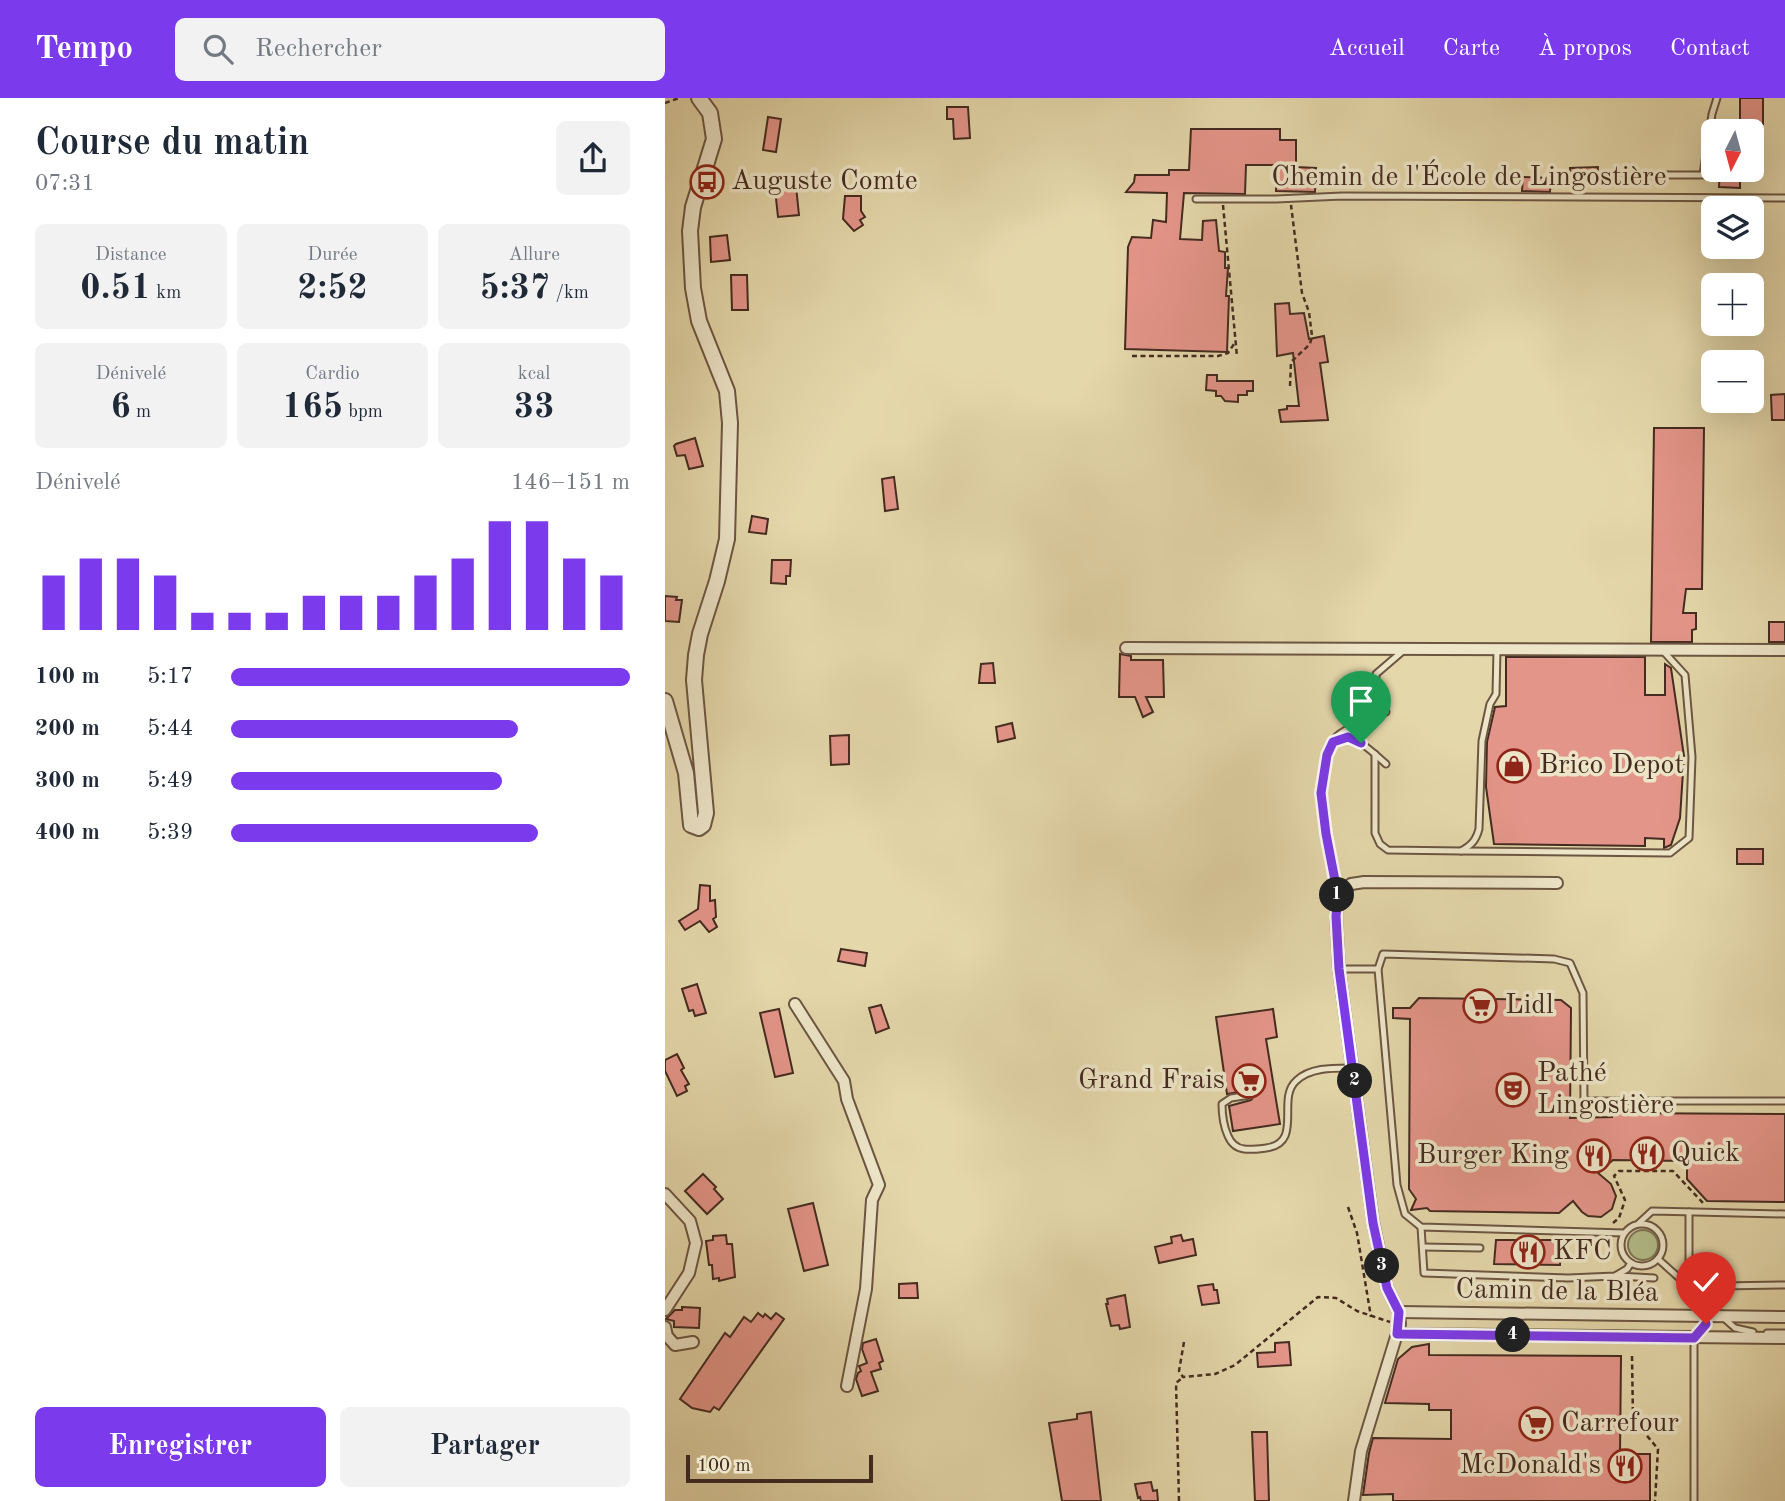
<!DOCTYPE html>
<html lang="fr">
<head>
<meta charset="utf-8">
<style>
	:root { --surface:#fff; --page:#f2f2f3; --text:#1f2937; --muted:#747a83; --accent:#7c3aed }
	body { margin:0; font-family:"Old Standard TT",serif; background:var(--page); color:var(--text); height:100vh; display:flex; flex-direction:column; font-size:26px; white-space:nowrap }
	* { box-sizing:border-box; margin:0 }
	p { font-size:23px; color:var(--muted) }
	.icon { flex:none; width:38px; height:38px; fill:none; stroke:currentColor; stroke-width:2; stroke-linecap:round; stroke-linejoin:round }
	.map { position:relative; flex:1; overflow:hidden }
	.sheet { display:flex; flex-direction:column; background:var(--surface); width:665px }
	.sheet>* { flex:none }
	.needle { width:46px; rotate:186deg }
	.tools { position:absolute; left:1036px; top:21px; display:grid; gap:14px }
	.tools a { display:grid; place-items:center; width:63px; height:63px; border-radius:10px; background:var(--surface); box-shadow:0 7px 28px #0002; font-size:35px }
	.scale { position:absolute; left:21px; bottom:18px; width:187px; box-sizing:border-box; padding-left:7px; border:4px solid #442b20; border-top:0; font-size:19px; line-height:24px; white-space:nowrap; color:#442b20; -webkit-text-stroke:5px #ede5c8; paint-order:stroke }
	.pin { position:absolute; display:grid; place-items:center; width:60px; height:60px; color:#fff; margin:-72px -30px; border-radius:50% 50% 50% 0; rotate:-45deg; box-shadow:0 0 7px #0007 }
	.pin .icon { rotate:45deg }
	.km { position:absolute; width:35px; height:35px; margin:-18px; border-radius:50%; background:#222; color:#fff; font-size:19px; line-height:35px; text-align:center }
	.round { display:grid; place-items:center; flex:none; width:74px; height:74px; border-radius:10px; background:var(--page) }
	.head { display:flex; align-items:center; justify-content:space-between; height:119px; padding:0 35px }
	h1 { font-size:38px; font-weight:800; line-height:52px }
	.stats { display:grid; grid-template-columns:repeat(3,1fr); gap:10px; height:119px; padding:7px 35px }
	.stats div { display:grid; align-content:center; border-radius:10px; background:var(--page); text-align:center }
	.stats b { font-size:35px; font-weight:800 }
	.stats small { font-size:19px; font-weight:400 }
	.stats p { font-size:19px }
	.chart { height:196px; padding:14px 35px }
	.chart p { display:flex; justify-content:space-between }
	.chart svg { width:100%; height:126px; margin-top:7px; stroke:var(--accent); stroke-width:6 }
	.cta { display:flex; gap:14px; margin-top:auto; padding:14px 35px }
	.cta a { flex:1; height:80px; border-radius:10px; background:var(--accent); color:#fff; font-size:28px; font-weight:800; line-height:80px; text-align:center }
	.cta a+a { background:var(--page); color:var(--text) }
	ul { padding:0 35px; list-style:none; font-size:23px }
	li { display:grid; grid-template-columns:112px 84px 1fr; align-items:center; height:52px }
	li i { height:18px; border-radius:9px; background:var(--accent) }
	header { display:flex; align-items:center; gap:42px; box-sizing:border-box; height:98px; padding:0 35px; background:var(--accent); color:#fff }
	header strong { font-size:33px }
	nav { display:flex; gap:38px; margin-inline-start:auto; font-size:24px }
	.search { width:490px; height:63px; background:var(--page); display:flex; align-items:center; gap:18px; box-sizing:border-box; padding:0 24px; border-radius:10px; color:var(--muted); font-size:26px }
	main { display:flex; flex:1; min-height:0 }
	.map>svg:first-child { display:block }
</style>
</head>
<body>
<header>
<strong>Tempo</strong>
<div class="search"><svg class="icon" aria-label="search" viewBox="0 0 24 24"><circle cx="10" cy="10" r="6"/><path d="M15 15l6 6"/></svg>Rechercher</div>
<nav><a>Accueil</a><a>Carte</a><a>À propos</a><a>Contact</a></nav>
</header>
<main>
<section class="sheet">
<div class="head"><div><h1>Course du matin</h1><p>07:31</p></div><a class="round"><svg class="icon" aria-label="share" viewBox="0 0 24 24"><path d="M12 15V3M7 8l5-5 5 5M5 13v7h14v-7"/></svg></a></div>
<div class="stats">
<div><p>Distance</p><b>0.51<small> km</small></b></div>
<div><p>Durée</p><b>2:52</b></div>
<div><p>Allure</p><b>5:37<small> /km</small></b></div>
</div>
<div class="stats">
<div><p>Dénivelé</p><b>6<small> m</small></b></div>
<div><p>Cardio</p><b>165<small> bpm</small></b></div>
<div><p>kcal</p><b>33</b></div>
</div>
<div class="chart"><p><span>Dénivelé</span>146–151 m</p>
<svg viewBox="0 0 160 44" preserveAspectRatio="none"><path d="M5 44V25M15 44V19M25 44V19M35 44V25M45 44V38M55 44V38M65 44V38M75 44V32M85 44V32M95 44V32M105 44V25M115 44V19M125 44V6M135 44V6M145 44V19M155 44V25"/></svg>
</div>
<ul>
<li><b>100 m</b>5:17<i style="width:100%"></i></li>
<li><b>200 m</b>5:44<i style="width:72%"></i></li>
<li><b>300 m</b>5:49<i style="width:68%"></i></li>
<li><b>400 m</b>5:39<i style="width:77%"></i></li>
</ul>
<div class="cta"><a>Enregistrer</a><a>Partager</a></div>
</section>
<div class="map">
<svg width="1120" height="1403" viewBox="0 0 1120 1403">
	<rect width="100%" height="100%" fill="#e4d7aa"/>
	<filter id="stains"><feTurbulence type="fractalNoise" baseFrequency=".00286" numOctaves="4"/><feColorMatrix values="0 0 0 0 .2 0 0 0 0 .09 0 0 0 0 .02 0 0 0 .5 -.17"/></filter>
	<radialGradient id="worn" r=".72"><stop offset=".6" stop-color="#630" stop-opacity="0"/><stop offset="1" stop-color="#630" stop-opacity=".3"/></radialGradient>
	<!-- green -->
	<circle fill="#b3be89" stroke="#7c7454" stroke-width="2" cx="978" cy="1147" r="15"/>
	<!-- building -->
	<g fill="#e49589" stroke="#442b20" stroke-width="2">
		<path d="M1075 0H1098V26H1096V33H1075Z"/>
		<path d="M282 9H303L305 40 289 41 288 21H282Z"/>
		<path d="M103 19 116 21 111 54 98 52Z"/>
		<path d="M526 31H615V42H631V69L651 70 650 94 611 93 612 67H581L580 96 519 95 515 141 537 142 538 123 551 122 554 153 560 154V170H563L561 198H564L562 254 460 251 463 149 467 139 486 140 488 122 501 124 502 95 461 94 469 84 470 77H504V72H524Z"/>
		<path d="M933 69 932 87 906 88 905 70Z"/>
		<path d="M1055 72H1075V90L1054 89Z"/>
		<path d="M858 79 886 80 885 94 857 93Z"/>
		<path d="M131 88 134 117 113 119 110 91Z"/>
		<path d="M180 98H196V113L200 119 195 122 198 127 189 133 178 121Z"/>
		<path d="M62 137 65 162 46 164 45 139Z"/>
		<path d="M66 177H82L83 212H67Z"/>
		<path d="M624 205 625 216 639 215 644 241 659 238 663 264 655 265 663 322 616 324 614 312 622 311V308H634L628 255 612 258 610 206Z"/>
		<path d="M542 277H552V283H588V293H582V297H573V304L560 303 556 298H551V293L541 292Z"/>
		<path d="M1120 296V322H1107L1106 297Z"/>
		<path d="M989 330H1039L1037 491H1021L1018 515H1031V531L1027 532V544H986Z"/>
		<path d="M30 340 38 368 24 371 20 357 12 358 9 348 11 346Z"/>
		<path d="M229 379 233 411 220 413 217 381Z"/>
		<path d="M87 418 103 421 101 436 84 434Z"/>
		<path d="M107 462H126L125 478H121V486L106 485Z"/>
		<path d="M0 498 12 499 11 502H17L14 524 0 523Z"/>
		<rect x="1104" y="524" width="16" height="20"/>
		<path d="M455 556 466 558V562H498L499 599H481L488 614 478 619 470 599H454Z"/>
		<path d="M841 559H980V597H1000V566L1006 570 1019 658 1015 720 1006 747 999 750V741L980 740V748L829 746 821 689 822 644 830 609 841 608Z"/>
		<path d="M328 565 330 585H314L316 566Z"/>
		<path d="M347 625 350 640 333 644 331 629Z"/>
		<path d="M184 637V666L166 667 165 638Z"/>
		<rect x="1072" y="751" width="26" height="15"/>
		<path d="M35 787 45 788V803L50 802 51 819 48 821 52 829 44 834 35 823 20 832 14 823 33 811Z"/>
		<path d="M176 851 202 855 200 868 173 863Z"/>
		<path d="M32 886 41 915 30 918 28 912 24 913 17 891Z"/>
		<path d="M754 900 896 902 906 910 905 1020 947 1019V1015L1120 1016V1104L1042 1103 1022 1081V1063L948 1062 933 1075 946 1086 951 1098 947 1111 936 1119 923 1118 917 1114 908 1103 894 1115 765 1113 762 1110 746 1112 751 1101 744 1091 745 921 728 920V910H745Z"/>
		<path d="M216 907 224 930 211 935 204 910Z"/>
		<path d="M114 911 128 975 110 979 95 915Z"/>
		<path d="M608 911 612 939 601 941 615 1026 568 1033 564 1008 586 1002 590 997 585 992 562 996 551 919Z"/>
		<path d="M12 956 19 970 16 972 24 986 20 988 22 993 12 998 0 973V962Z"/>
		<path d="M38 1076 51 1089 49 1091 58 1101 42 1116 20 1093Z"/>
		<path d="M148 1105 163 1167 139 1173 123 1111Z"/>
		<path d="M61 1137 62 1146H67L70 1179 54 1183V1180L48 1181 47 1167H44L41 1143 48 1142V1138Z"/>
		<path d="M516 1137 518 1143 528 1141 531 1157 494 1165 490 1149 507 1145 506 1139Z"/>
		<path d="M831 1142H896L895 1167 829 1166Z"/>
		<path d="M252 1185 253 1200H234V1186Z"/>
		<path d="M548 1186 549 1192H552L554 1205 537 1207 533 1188Z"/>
		<path d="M460 1197 465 1229 455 1231 454 1227 446 1228 441 1206H443L442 1201Z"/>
		<path d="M17 1209 35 1210 34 1230 9 1229V1223L1 1221 10 1212H17Z"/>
		<path d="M93 1215 98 1219 100 1216 106 1221 111 1215 119 1221 54 1312 49 1309 45 1314 27 1310 15 1301 60 1235 65 1239 79 1219 86 1224Z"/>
		<path d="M211 1241 218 1263 214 1265 216 1271 206 1274 213 1293 197 1298 191 1281 193 1275 196 1273 194 1268 202 1265 197 1251 198 1245Z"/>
		<path d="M624 1244 626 1267 593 1269 592 1255 610 1254V1245Z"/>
		<path d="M764 1246V1257L956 1258 955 1356H985V1403H728V1396L698 1397 704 1355 708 1340 786 1341V1312H764V1306L720 1305 733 1261 747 1249Z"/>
		<path d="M426 1314 436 1403H397L384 1325 412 1321V1316Z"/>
		<path d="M587 1334H602L604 1403H590Z"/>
		<path d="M486 1384 488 1393 492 1392 493 1403H476L475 1399 473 1400 470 1386Z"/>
	</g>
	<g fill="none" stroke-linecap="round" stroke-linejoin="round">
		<defs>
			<g id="service">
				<path d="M960 77H1038L1047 16 1052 0"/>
				<path d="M531 101H611L677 98 1120 100"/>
				<path d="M713 616 711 605V576L739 552"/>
				<path d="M671 643C691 635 706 653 721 666"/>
				<path d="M710 656V735L715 746 723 752 796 753C807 747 811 742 814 731L817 643 825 606 831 596 832 552"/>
				<path d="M796 753 1005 755 1024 740 1027 659 1020 577 999 554"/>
				<path d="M673 798C664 762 642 667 672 638 681 630 709 618 721 614"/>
				<path d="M674 871H713"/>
				<path d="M585 997 566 1000 557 1006C557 1016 559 1029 563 1038 566 1045 571 1050 579 1051 586 1052 593 1051 601 1050 639 1045 611 1001 631 983 645 969 670 970 688 970"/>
				<path d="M1024 1114V1170L1034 1183 1056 1188 1120 1187"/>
				<path d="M974 1125 987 1113 1120 1116"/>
				<circle cx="977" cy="1147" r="21"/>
				<path d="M756 1129 759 1175 903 1180 950 1178 962 1171 966 1165"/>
				<path d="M959 1135 756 1129 740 1116 732 1087 713 871 718 856 889 861 905 865 918 895 919 1003H1120"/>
				<path d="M758 1149 815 1150"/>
				<path d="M993 1161 1070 1230 1088 1234"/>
				<path d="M953 1178 989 1180"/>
				<path d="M1102 1235H1120"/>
				<path d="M1029 1403V1240L1041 1225 1049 1219"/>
			</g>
			<g id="minor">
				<path d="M461 550 1120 552"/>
				<path d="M130 906 179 983 182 1001 214 1087 207 1102 201 1191 182 1288"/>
				<path d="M0 1096 25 1123 31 1145 24 1175 0 1212"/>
				<path d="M734 1214 1120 1219"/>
				<path d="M0 1229 2 1238 10 1247 28 1244"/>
				<path d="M732 1236 1120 1240"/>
				<path d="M689 1403 696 1353 735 1226 734 1214 722 1190 708 1124 674 871 671 818 673 798 686 786 699 784 892 785"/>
			</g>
			<path id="tertiary" d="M0 603 21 675 26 727 34 730 38 727 41 715 29 582 31 557 35 536 52 483 62 441 65 325 62 293 34 223 28 190 25 133 28 109 49 41 45 15 34 0"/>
		</defs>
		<!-- service casing -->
		<use href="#service" stroke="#6c5642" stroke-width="9"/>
		<!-- minor casing -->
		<use href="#minor" stroke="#6c5642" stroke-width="14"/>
		<!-- tertiary casing -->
		<use href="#tertiary" stroke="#6c5642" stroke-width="18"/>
		<!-- path -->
		<g stroke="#442b20" stroke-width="2.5" stroke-dasharray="5 3.5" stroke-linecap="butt">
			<path d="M0 5 14 0"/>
			<path d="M558 107 572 259"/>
			<path d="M467 258H553L563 255 571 243"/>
			<path d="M625 288 626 264 645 246 647 238 644 214 637 195 626 107"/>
			<path d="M683 1109 692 1135 706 1219"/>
			<path d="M948 1125 954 1120 960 1102 949 1078 954 1073H1008L1038 1105"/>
			<path d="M519 1244 514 1273 518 1279 550 1276 570 1267 653 1199 671 1200 692 1213 725 1224"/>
			<path d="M967 1258 968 1321 993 1351 990 1403"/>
			<path d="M514 1403 511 1285 517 1280"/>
		</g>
		<!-- service -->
		<use href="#service" stroke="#ede5c8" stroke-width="5"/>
		<!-- minor -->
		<use href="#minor" stroke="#ede5c8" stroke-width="10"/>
		<!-- tertiary -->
		<use href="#tertiary" stroke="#ede5c8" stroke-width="14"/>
	</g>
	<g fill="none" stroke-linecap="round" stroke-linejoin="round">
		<defs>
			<path id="route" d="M696 645 683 639 668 644 662 657 656 695 661 736 673 798 671 818 674 871 708 1125 722 1190 734 1214 732 1236 1029 1240 1041 1226"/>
		</defs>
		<!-- route casing -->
		<use href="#route" stroke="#fff" stroke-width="14"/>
		<!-- route -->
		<use href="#route" stroke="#7c3aed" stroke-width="9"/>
	</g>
	<!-- icons -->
	<defs>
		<symbol id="bus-ring" viewBox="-11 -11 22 22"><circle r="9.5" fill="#ede5c8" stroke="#8f2418" stroke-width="1.5"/><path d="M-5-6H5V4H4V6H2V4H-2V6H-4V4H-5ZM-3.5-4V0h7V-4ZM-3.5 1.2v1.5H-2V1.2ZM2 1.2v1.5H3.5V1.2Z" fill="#8f2418"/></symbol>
		<symbol id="shop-ring" viewBox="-11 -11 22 22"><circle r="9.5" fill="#ede5c8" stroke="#8f2418" stroke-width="1.5"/><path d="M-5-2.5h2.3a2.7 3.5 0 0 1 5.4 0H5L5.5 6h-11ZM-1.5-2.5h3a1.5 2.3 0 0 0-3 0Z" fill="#8f2418"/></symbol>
		<symbol id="supermarket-ring" viewBox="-11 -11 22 22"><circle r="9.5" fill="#ede5c8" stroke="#8f2418" stroke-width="1.5"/><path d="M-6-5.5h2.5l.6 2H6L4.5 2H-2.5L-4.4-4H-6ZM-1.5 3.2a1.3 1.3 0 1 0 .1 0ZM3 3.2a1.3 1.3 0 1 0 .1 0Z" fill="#8f2418"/></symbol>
		<symbol id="theatre-ring" viewBox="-11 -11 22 22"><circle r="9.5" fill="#ede5c8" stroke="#8f2418" stroke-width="1.5"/><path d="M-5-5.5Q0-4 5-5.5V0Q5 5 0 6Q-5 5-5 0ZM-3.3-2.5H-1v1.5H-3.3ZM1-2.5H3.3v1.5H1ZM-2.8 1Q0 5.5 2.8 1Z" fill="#8f2418"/></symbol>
		<symbol id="restaurant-ring" viewBox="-11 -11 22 22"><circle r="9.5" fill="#ede5c8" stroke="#8f2418" stroke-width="1.5"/><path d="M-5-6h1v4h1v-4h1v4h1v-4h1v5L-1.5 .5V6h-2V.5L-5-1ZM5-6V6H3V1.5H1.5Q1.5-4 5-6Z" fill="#8f2418"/></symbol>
	</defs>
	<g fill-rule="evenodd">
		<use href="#bus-ring" x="23" y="65" width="38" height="38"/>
		<use href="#shop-ring" x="830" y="649" width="38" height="38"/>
		<use href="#supermarket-ring" x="796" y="889" width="38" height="38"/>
		<use href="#supermarket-ring" x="565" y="964" width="38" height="38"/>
		<use href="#theatre-ring" x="829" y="973" width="38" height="38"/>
		<use href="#restaurant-ring" x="963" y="1037" width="38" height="38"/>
		<use href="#restaurant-ring" x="910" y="1039" width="38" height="38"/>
		<use href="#restaurant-ring" x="844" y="1135" width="38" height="38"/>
		<use href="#supermarket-ring" x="852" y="1307" width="38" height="38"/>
		<use href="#restaurant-ring" x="941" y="1349" width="38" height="38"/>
	</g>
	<g text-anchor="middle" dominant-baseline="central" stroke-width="7" stroke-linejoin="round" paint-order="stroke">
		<!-- street labels -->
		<g font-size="28" fill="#442b20" stroke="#ede5c8">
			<text x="804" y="80">Chemin de l'École de Lingostière</text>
			<text transform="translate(892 1194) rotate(1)">Camin de la Bléa</text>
		</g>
		<!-- poi labels -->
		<g font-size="28" fill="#442b20" stroke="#ede5c8" text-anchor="start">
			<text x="66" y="84">Auguste Comte</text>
			<text x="874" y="668">Brico Depot</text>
			<text x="840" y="908">Lidl</text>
			<text x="872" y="976">Pathé<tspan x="872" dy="32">Lingostière</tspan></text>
			<text x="560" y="983" text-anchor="end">Grand Frais</text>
			<text x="1006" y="1056">Quick</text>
			<text x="904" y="1058" text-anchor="end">Burger King</text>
			<text x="888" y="1154">KFC</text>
			<text x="896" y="1326">Carrefour</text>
			<text x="936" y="1368" text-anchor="end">McDonald's</text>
		</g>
	</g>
	<rect width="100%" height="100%" filter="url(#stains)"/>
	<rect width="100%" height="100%" fill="url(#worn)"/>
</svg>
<div class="tools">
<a><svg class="needle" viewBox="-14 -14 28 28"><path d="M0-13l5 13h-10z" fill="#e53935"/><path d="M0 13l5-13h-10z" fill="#747a83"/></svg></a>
<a><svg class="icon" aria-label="layers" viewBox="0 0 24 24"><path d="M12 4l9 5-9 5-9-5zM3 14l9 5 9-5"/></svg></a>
<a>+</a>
<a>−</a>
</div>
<div class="scale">100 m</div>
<div class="pin" style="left:696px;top:645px;background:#1e9e55"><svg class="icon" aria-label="arrive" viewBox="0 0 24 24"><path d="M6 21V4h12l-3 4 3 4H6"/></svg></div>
<div class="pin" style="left:1041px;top:1226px;background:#d93025"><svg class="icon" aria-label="check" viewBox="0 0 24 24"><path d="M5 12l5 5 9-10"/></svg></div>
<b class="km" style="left:672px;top:797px">1</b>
<b class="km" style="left:690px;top:983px">2</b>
<b class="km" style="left:717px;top:1168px">3</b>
<b class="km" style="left:848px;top:1237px">4</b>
</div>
</main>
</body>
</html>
